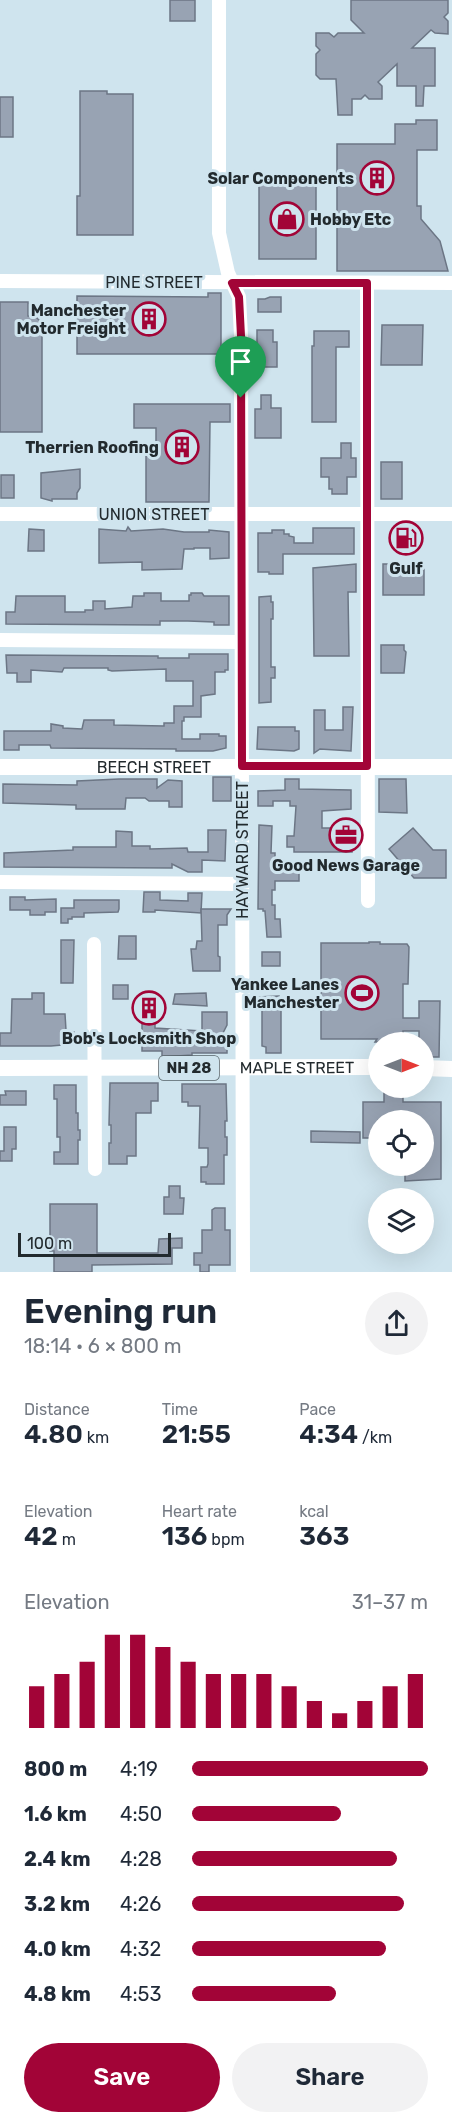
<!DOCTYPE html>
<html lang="en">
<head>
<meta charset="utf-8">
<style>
	:root { --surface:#fff; --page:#f2f2f3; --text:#1f2937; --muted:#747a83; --accent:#a20437 }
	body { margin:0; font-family:Rubik,sans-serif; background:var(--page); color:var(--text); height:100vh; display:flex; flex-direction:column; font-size:22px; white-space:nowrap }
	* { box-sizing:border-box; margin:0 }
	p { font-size:20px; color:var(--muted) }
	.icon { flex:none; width:33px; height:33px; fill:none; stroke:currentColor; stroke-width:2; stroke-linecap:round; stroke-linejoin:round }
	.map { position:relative; height:1272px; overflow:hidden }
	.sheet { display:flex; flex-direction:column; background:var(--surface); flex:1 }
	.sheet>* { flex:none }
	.needle { width:39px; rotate:90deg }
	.tools { position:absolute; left:368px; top:1032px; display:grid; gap:12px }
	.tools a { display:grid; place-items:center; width:66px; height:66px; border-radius:50%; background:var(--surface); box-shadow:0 6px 24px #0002; font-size:30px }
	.scale { position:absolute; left:18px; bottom:15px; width:153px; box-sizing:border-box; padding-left:6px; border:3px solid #222a2e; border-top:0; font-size:16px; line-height:21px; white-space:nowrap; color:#222a2e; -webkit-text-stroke:4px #cfe4ee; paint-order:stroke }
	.pin { position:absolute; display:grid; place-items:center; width:51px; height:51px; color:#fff; margin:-62px -26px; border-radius:50% 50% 50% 0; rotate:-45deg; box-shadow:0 0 6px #0007 }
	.pin .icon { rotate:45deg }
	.round { display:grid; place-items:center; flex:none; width:63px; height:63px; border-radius:32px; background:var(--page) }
	.headline { display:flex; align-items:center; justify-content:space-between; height:102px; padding:0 24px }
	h1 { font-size:33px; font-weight:600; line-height:45px }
	.metrics { display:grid; grid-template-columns:repeat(3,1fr); gap:9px; height:102px; padding:6px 24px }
	.metrics div { display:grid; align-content:center }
	.metrics b { font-size:26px; font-weight:600 }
	.metrics small { font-size:16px; font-weight:400 }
	.metrics p { font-size:16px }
	.chart { height:168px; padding:12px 24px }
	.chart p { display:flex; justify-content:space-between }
	.chart svg { width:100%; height:108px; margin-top:6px; stroke:var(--accent); stroke-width:6 }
	.primary-button { display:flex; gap:12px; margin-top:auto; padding:12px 24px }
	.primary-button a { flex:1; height:69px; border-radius:36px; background:var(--accent); color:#fff; font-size:24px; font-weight:600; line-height:69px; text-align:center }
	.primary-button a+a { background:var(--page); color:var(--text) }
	ul { padding:0 24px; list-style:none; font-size:20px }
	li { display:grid; grid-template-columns:96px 72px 1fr; align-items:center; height:45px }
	li i { height:15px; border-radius:8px; background:var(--accent) }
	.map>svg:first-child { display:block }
</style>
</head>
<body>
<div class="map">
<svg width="452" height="1272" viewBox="0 0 452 1272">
	<rect width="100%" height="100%" fill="#cfe4ee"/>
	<!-- building -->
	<g fill="#98a3b3" stroke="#6c7685" stroke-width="1.5">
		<rect x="170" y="0" width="25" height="21"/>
		<path d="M351 0H448V13L444 17 448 21V34L435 33 431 30 412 48H435V86H424L423 106H416V86H397V64L378 82 382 86V99H369L365 95 361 99H352V115H338L336 79H320L316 75V54L320 50 316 46V33H329L334 37 338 33H364L351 20Z"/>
		<path d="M80 91H107V94H133V235H77V196H80Z"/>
		<rect x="0" y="97" width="13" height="40"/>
		<path d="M416 120H437V150H417V206H421V219L440 241 448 271H337V144H395V124H416Z"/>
		<rect x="259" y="180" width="57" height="79"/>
		<path d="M208 293H221V354H77V296L208 297Z"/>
		<path d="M270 297H281V312H258V299H265Z"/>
		<path d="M0 302H28V316H35L42 323V432H0Z"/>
		<path d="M382 325H423L422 365H381Z"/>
		<path d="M257 330H273V342H277V367H257Z"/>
		<path d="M314 331H349V347H336V422H312V346H314Z"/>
		<path d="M261 395H271V408H281V438H255V409H261Z"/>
		<path d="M134 404H230V422H210L209 502H146V455H156V428H134Z"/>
		<path d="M341 443H351V458H356V477H347V494H332V489H329V477H321V458H341Z"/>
		<rect x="381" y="462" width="21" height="37"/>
		<path d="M80 469V488L77 493V499H52V501L41 498V473Z"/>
		<rect x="1" y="475" width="13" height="23"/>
		<path d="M128 527 131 531 163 529 184 532H209V530L229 532V558L210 559V548H194V549H184L182 569 142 570V562L99 563V529L126 531Z"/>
		<path d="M313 528H354V554H283V574H269V572H258V533H272V530H284V534H289V536L294 537V543H313Z"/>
		<path d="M29 529 44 530V551H28Z"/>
		<path d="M356 564V592H348L349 656H314L313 568Z"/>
		<rect x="383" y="564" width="41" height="31"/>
		<path d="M144 593H161V601H189V595H191V593H202L204 596H229V625H214V622L188 621H160V625L6 624V612H15L16 596H65V612H85V610H93V601H105V609L132 607 133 596H144Z"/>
		<path d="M271 596V602H273V619H271V667H275V678H271V702L259 703V597Z"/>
		<path d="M381 645H404V650L406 652 404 673H381Z"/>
		<path d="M189 654H228V670H225V672H215V694L201 696V717H184V721H182V739H200V734H219V736H226V748L213 751H176V749L51 748 50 745H19V750H4V731H51V724L63 726V728L82 729 84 720H114V725L164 726V723H174V706H193V681H166V669L112 671 108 670V668H64L62 672 31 670V682H17V673H7L6 655 151 656H158V658H189Z"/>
		<path d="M343 707H353L351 751 320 749 314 753V710H325V730H343Z"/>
		<path d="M258 727H295V731H299V749L294 751 257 749Z"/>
		<rect x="213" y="777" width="18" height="24"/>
		<path d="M119 779H157V788L168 780 182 781V807H169V801H149L145 798H126L125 809H76V805L3 803V784L77 785V781Z"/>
		<path d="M285 779H299V789L351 790V809L322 811V828H352V852H294V847H287V836H294L296 806H290V801H273V806H258V791L285 790Z"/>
		<path d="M379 779H406L407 813 379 812Z"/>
		<path d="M259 825 272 826 271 853H275V871H299V881H275V890H272V905H275V919H280L281 937H267L265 911H263V909H258Z"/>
		<path d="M413 828 433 850H446V878H414L389 849Z"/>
		<path d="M208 830H226L225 861 202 860V872H188L172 864V868L4 867V853L73 850V847H116V831L132 832V846H150V849L187 848 188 852H208Z"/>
		<path d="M144 892H160V900L188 901V893H202L201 913 155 910V912H143Z"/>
		<path d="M10 897H25V900L56 899V912H45V915H30V910H10Z"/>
		<path d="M74 900H119V909L118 912 84 913V917H72V919H68V923H61V908H74Z"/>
		<path d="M201 909H231L227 915V925H218V956L220 957V971H193L191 949H196L197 941H202Z"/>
		<path d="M119 936H136V959H118Z"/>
		<path d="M61 940H74L73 983H61Z"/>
		<path d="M369 942H380V944H407L409 947 408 984H403V1018H419V1001H440L439 1057H423V1042H419V1031H403V1042H375L377 1039H321V943H369Z"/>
		<rect x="262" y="952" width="18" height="14"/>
		<rect x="113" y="985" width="15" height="14"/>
		<path d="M32 993H44V1014H65L66 1030 74 1032 73 1044 51 1046H0V1033H11L12 999H32Z"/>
		<path d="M206 993 207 1006 173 1004 175 994Z"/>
		<path d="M279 996V1003H281V1053H266V1047L262 1046V1009H258V997Z"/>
		<path d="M142 1003H155V1028L202 1031V1012H227V1025L223 1033 227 1040V1053H192V1055L162 1057V1051H142Z"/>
		<path d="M110 1083H158V1101H151V1113H136V1156H127V1164H109V1143H111V1125H109Z"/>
		<path d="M182 1084H226L227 1121H225V1137H227V1155H224V1184H206V1182H201V1167H207L208 1164V1148H199L200 1106H188V1102H182Z"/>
		<path d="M54 1085H76V1113H78V1130H80V1140H78V1164H54V1152H60V1137H57V1099H54Z"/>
		<path d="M384 1088H403V1102H441V1179L405 1181V1166H423V1120H378V1132H376V1138H363V1102H384Z"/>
		<path d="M5 1091H26V1105H0V1095H6Z"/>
		<path d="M4 1127H16V1149H12V1161H0V1151H4Z"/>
		<path d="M311 1131 360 1132V1143L311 1142Z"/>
		<path d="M169 1186H180V1198H184L183 1214H164V1197H169Z"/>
		<path d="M50 1204H97V1253H158L159 1239 182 1238V1248H172V1264L92 1265V1272H54V1251H50Z"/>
		<path d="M215 1208H225V1230H230V1265H209V1272H200V1265H194V1253H202V1230H212V1210Z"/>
	</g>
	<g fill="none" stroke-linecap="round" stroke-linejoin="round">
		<!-- minor -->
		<g stroke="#fff" stroke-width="14">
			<path d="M219 0V233L228 273 239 297 241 336 243 1272"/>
			<path d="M0 281 452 283"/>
			<path d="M367 283 368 901"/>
			<path d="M0 514H452"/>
			<path d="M0 640 241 642"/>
			<path d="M0 882 242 884"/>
			<path d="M94 944 95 1169"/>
		</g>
		<!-- major -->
		<g stroke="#fff" stroke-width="16">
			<path id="s1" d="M0 767H452"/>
			<path id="s2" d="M0 1068 378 1067"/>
			<path d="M423 1068 452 1069"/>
		</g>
	</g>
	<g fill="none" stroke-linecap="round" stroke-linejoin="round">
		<defs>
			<path id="route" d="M232 283H367V766H242L241 336 239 297Z"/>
		</defs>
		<!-- route casing -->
		<use href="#route" stroke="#fff" stroke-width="12"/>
		<!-- route -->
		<use href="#route" stroke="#a20437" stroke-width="8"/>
	</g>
	<!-- icons -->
	<defs>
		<symbol id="building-ring" viewBox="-11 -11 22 22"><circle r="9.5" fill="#cfe4ee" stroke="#a20437" stroke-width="1.5"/><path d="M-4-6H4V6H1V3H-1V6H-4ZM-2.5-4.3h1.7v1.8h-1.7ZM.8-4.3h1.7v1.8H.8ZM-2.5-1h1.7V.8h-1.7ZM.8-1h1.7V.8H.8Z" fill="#a20437"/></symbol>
		<symbol id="shop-ring" viewBox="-11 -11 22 22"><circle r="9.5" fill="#cfe4ee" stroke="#a20437" stroke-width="1.5"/><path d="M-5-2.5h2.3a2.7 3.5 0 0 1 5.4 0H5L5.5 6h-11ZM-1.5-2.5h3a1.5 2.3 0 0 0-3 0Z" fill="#a20437"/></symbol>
		<symbol id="fuel-ring" viewBox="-11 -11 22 22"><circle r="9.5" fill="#cfe4ee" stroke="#a20437" stroke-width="1.5"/><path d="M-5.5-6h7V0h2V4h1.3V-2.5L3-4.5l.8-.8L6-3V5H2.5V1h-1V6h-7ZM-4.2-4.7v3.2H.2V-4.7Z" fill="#a20437"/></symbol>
		<symbol id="office-ring" viewBox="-11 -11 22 22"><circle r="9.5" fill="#cfe4ee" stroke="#a20437" stroke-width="1.5"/><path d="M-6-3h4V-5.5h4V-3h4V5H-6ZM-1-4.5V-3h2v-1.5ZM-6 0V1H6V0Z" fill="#a20437"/></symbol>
		<symbol id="stadium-ring" viewBox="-11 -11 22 22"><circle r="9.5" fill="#cfe4ee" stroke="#a20437" stroke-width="1.5"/><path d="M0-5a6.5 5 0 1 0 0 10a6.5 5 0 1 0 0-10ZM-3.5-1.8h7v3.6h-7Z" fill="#a20437"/></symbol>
	</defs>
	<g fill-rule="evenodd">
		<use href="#building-ring" x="358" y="159" width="38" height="38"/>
		<use href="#shop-ring" x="268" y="200" width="38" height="38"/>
		<use href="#building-ring" x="130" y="300" width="38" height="38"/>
		<use href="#building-ring" x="163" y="428" width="38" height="38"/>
		<use href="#fuel-ring" x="387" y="519" width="38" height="38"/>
		<use href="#office-ring" x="327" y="816" width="38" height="38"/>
		<use href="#stadium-ring" x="343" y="974" width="38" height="38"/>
		<use href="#building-ring" x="130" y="989" width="38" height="38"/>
	</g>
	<g text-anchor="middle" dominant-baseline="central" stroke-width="6" stroke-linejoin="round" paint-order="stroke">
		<!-- shield labels -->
		<rect fill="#cfe4ee" stroke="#566268" stroke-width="1.5" x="159" y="1056" width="60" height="24" rx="4.5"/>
		<g font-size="15" font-weight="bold" fill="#222a2e">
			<text x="189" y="1068">NH 28</text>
		</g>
		<!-- poi labels -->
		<g font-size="16" font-weight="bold" fill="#222a2e" stroke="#cfe4ee" text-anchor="end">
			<text x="354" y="178">Solar Components</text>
			<text x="310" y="219" text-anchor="start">Hobby Etc</text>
			<text x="126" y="310">Manchester<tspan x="126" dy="18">Motor Freight</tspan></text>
			<text x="159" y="447">Therrien Roofing</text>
			<text x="406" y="568" text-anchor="middle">Gulf</text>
			<text x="346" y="865" text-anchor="middle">Good News Garage</text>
			<text x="339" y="984">Yankee Lanes<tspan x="339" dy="18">Manchester</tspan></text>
			<text x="149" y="1038" text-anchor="middle">Bob's Locksmith Shop</text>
		</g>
		<!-- street labels -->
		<g font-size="16" fill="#222a2e" stroke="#cfe4ee">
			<text x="154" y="282">PINE STREET</text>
			<text x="154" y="514">UNION STREET</text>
			<text stroke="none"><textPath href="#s1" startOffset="154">BEECH STREET</textPath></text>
			<text transform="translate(242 850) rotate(-90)">HAYWARD STREET</text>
			<text stroke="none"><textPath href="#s2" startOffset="297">MAPLE STREET</textPath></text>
		</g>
	</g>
</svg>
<div class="tools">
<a><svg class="needle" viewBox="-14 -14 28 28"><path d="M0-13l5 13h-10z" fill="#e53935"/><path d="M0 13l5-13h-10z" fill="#747a83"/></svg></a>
<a><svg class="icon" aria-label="locate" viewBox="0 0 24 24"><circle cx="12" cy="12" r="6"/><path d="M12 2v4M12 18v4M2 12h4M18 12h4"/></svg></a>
<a><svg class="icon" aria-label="layers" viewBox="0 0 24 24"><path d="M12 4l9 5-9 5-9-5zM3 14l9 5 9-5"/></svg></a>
</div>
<div class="scale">100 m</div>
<div class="pin" style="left:241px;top:398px;background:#1e9e55"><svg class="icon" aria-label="arrive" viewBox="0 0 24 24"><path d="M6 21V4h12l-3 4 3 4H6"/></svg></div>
</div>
<section class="sheet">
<div class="headline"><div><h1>Evening run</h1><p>18:14 · 6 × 800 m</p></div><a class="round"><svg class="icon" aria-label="share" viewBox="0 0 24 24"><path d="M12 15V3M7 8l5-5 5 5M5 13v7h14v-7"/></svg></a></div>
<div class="metrics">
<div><p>Distance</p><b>4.80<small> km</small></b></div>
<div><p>Time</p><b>21:55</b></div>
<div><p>Pace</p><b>4:34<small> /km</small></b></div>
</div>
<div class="metrics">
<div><p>Elevation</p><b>42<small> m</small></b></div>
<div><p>Heart rate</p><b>136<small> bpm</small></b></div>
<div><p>kcal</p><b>363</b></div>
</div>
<div class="chart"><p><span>Elevation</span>31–37 m</p>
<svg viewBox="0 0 160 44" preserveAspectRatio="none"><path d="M5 44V27M15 44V22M25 44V17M35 44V6M45 44V6M55 44V11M65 44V17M75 44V22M85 44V22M95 44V22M105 44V27M115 44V33M125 44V38M135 44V33M145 44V27M155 44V22"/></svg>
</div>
<ul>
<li><b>800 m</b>4:19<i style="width:100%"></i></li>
<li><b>1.6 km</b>4:50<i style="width:63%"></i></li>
<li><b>2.4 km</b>4:28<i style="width:87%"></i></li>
<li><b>3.2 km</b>4:26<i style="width:90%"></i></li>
<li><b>4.0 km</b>4:32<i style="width:82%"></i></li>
<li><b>4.8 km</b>4:53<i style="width:61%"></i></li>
</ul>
<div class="primary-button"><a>Save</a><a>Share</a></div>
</section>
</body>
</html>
